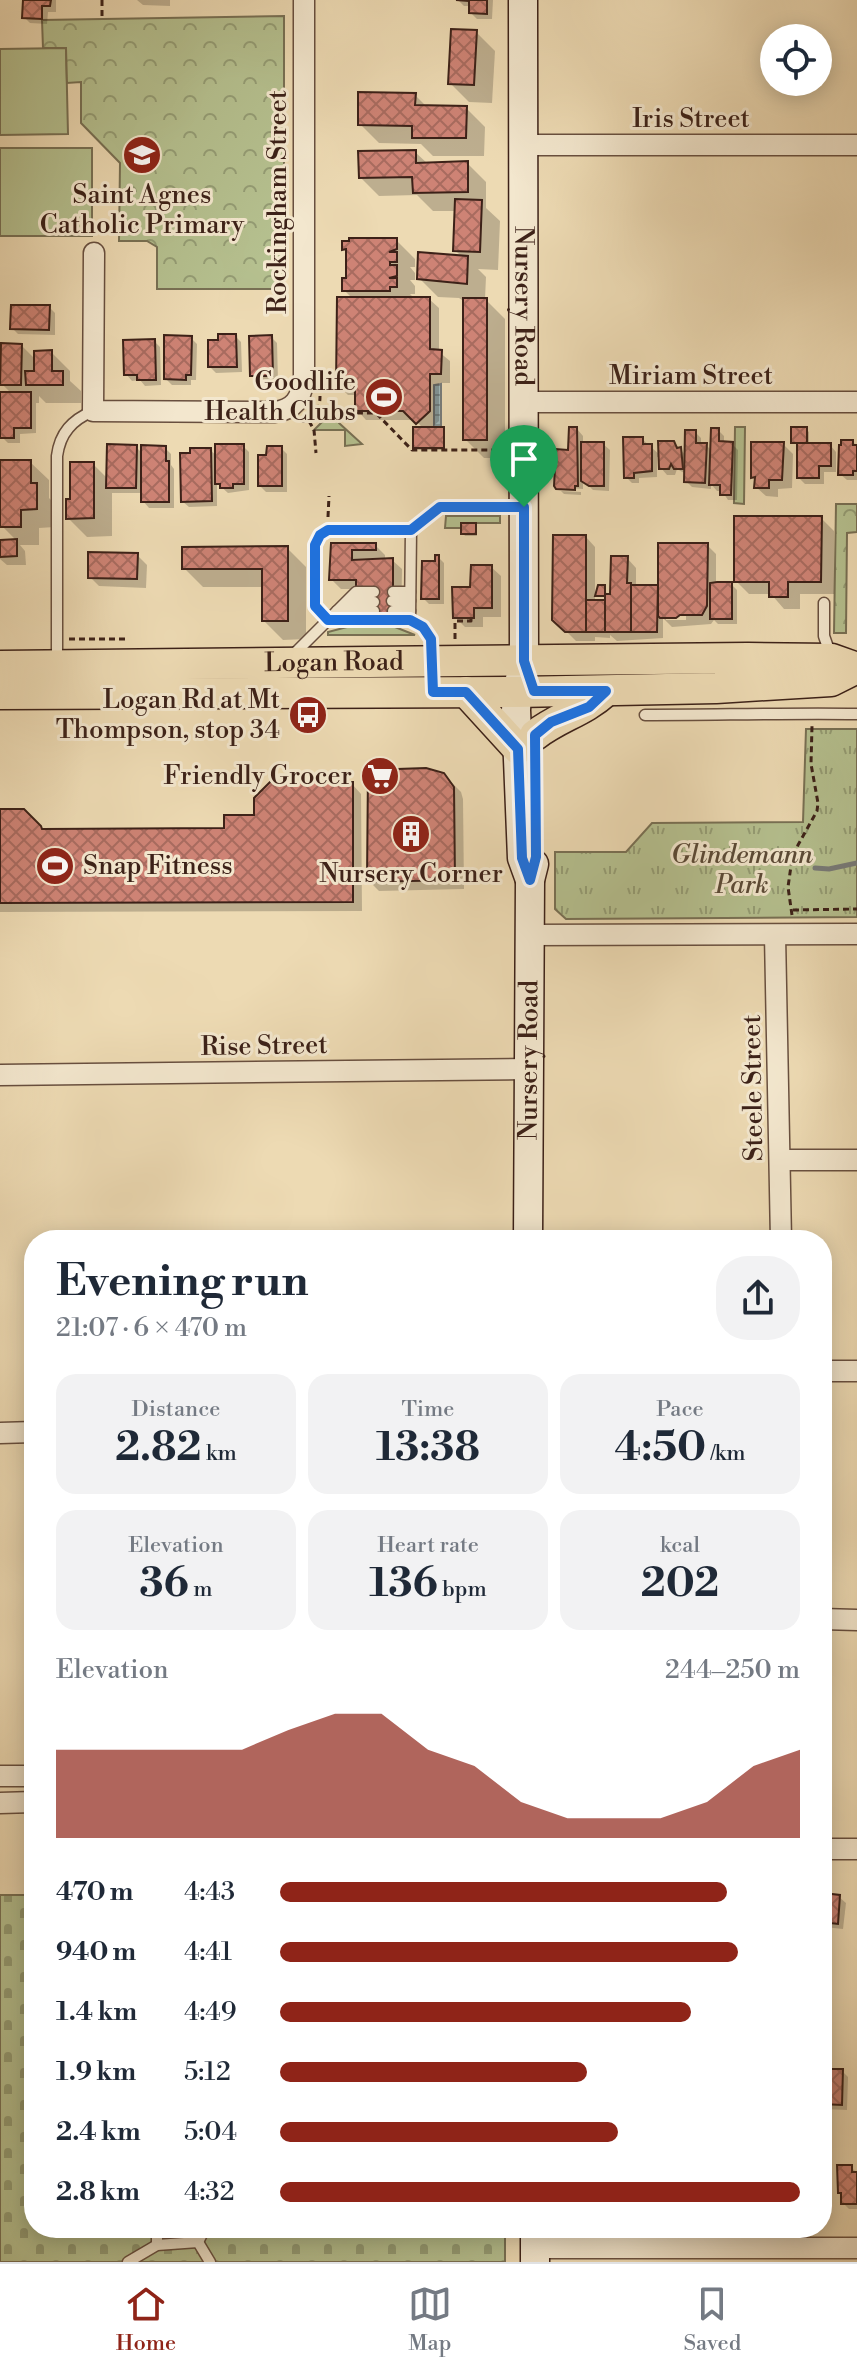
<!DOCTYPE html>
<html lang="en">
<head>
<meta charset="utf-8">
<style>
	:root { --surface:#fff; --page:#f2f2f3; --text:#1f2937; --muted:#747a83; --line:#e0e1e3; --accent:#8f2418 }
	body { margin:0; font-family:"Libre Bodoni",serif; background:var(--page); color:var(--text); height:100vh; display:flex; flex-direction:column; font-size:30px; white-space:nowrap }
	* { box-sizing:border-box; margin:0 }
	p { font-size:26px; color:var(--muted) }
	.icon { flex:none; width:44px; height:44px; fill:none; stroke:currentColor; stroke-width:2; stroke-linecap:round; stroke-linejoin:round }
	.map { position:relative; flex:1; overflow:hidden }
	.side { position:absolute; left:24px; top:1230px; width:808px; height:1008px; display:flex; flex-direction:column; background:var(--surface); border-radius:32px; box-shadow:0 4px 20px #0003 }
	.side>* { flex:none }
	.fabs { position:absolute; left:760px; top:24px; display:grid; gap:16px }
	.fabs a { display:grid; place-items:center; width:72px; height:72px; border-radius:50%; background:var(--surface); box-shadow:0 4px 20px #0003; font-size:40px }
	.pin { position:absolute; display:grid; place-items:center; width:68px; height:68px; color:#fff; margin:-82px -34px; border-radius:50% 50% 50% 0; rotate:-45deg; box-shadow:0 0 8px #0007 }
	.pin .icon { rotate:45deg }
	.round { display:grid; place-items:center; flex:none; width:84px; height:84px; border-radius:32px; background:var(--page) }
	.overview { display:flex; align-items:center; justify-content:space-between; height:136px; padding:0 32px }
	h1 { font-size:44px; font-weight:700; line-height:60px }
	.metrics { display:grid; grid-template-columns:repeat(3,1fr); gap:12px; height:136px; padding:8px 32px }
	.metrics div { display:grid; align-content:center; border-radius:20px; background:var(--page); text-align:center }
	.metrics b { font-size:40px; font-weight:700 }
	.metrics small { font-size:22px; font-weight:400 }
	.metrics p { font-size:22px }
	.chart { height:224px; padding:16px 32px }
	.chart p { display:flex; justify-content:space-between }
	.chart svg { width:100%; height:144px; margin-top:8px; fill:var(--accent); opacity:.7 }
	ul { padding:0 32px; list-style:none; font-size:26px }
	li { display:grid; grid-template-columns:128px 96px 1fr; align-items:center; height:60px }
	li i { height:20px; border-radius:10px; background:var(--accent) }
	.menu { display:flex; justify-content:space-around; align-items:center; height:112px; border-top:2px solid var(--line); background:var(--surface); font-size:22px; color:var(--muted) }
	.menu a { display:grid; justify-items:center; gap:4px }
	.menu .current { color:var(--accent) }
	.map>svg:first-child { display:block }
</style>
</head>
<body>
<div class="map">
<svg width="857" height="2262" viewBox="0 0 857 2262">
	<defs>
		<pattern id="forest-crowns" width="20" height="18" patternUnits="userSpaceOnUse" patternTransform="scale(2)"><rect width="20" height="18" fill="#b5c08f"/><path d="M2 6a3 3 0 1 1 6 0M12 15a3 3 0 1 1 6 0" fill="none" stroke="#949c74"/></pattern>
		<pattern id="cemetery-stones" width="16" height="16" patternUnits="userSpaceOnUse" patternTransform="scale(2)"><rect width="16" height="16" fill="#b5c08f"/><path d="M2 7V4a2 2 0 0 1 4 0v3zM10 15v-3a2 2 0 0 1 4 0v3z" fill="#949c74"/></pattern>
		<pattern id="park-tufts" width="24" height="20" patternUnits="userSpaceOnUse" patternTransform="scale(2)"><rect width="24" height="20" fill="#b5c08f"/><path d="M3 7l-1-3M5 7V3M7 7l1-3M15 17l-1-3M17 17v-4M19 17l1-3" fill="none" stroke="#949c74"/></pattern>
		<pattern id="water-rules" width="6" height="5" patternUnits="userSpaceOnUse" patternTransform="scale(2)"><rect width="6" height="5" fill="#a0b7b9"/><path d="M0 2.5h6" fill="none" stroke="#849495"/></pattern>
		<pattern id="building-cross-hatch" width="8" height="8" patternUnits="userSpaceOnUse" patternTransform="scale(2)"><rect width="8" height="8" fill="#ce8375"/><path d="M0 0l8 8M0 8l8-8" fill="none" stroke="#a86b5f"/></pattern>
	</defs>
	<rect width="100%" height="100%" fill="#eddab3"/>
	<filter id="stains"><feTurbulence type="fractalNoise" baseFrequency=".0025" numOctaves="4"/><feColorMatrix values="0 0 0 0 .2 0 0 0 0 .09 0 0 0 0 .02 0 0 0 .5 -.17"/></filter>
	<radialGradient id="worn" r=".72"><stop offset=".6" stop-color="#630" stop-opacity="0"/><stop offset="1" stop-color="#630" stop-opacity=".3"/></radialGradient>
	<!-- grass -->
	<g fill="#b5c08f" stroke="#787054" stroke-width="2">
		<path d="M66 48 68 134 0 135V49Z"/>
		<rect x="0" y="148" width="92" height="88"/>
		<path d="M735 427H745L744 504 734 503Z"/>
		<path d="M347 627H395L415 635H328V632Z"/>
	</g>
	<!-- forest -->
	<g fill="url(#forest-crowns)" stroke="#787054" stroke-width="2">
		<path d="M284 16V289H157V247L147 241H119L120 163 81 123V82L67 83 66 48H43L42 20Z"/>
		<path d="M324 414H339V423L362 444 345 446V430H314L324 420Z"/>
		<path d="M836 504H857V532L847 533 846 633H834Z"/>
		<path d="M446 516H500V523H462L461 528H445Z"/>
	</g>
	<!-- cemetery -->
	<path fill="url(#cemetery-stones)" stroke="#787054" stroke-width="2" d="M0 1895H34V2228H505V2262H0Z"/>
	<!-- park -->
	<path fill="url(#park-tufts)" stroke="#787054" stroke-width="2" d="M806 729H857V917L566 919 555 909V852H626L652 823 803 822Z"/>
	<!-- water -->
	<path fill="url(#water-rules)" stroke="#787b79" stroke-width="2" d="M441 384V448H434V385Z"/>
	<!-- shadow -->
	<g fill="#0003" fill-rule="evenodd">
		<path d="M25 0H56V12H48L47 24 30 23 24 17Z"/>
		<path d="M137 0H170V6L143 5Z"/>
		<path d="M458 0H493L492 19H477L471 13V6H464Z"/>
		<path d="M476 32 495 51 492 103 469 102 450 83Z"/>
		<path d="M415 95 428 108H466L485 127 484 156H433L421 144 379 143 360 124Z"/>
		<path d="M415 152 428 164 467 163 486 182V208L500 221 498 270 478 269 486 277 485 299 505 319V458H484L465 439V302L459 298 438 297 419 278 463 258 455 250 457 211H433L417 195 379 196 361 178Z"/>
		<path d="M396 240 415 259V267H410L415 273V280H410L415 286V294H410L415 299H429L439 308V352L450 361V383H439V421L430 429H443L445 432V450H418L415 448 424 429 415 420H366L357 410V395H348L338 385 353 299 344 290 347 280 348 253 344 249Z"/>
		<path d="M49 307 55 313V335L18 334 12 328Z"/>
		<path d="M235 336 241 342 242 372 216 373 210 367Z"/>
		<path d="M271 337 277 343 278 381 258 382 252 376Z"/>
		<path d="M191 338 197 344 196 380H191V385H172L166 379Z"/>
		<path d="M154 341 160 347 161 385 145 386 140 380 132 381 126 374Z"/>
		<path d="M22 346 36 360 51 352 70 371V381L81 391V403H46L39 396V403H36V433L20 434V443H8L2 437 12 394 2 384Z"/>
		<path d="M577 429 583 436V444H603L610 450 609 491 593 490 583 480V489L559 487V489L556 485Z"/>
		<path d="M806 429 809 432V445H830L836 452V472H824V484H805L799 478V445L793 442Z"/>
		<path d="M718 430 724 436V443L732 444 738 450 737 500H728L722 491H717L711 484V489L692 487 686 481V474L677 469 675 475H667L661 468V457H657V477L639 478V483H632L626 477 642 439 661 456 673 443 686 455 695 432 701 438V445H706L712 451Z"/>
		<path d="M853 442 857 446V480H847L840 474Z"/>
		<path d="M783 444 793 454 792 488 778 489V497L766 496 756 487V480L753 477Z"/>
		<path d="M243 446 249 452V490L228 493 217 483V506L189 507 182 501 210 450 217 456Z"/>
		<path d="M136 447 143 454 165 448 171 454V465L174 469V508H149L143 501V493H112V536L87 537 68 518 72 501 93 464 108 479Z"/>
		<path d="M281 448 287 454V492H266L260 486 268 457Z"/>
		<path d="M30 462 49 480V498L55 504V527L39 528V545H20L25 551 26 565H7L0 559V542L17 541 2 526 0 478Z"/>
		<path d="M561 491 581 492V495L564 494Z"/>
		<path d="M821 518 834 531V594H800V609H784L771 594H749L736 581Z"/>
		<path d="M475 525 477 536H465L463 533Z"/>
		<path d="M586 537 595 547V602H604L607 598 597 595 605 587 607 596H612L627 558 636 568V587H657L660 590 707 545 716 554V585L731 584 737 590V624H718L714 620 711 624 672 627 663 618V638L617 641 610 635V638L595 637V641H576L554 619ZM666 616H686V620H666Z"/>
		<path d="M333 545H375L385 555V560H392L402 569 401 626H385L376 616 359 589H341L331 579Z"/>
		<path d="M287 548 306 567V639L283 640 264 621V587H203L184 568Z"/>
		<path d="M137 555 147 565 146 588 99 586 90 577Z"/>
		<path d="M438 557 444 563V604H429L423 598Z"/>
		<path d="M491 567 501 576V617H483V627H465L455 617 472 589Z"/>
		<path d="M312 719H322L324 724H315Z"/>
		<path d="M433 770 443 774 461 792 463 799 464 889 379 891 369 881 370 772Z"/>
		<path d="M352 784 361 794 362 911 0 912V811L44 831 226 830 256 817Z"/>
		<path d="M839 1897 846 1903 843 1929 824 1927 822 1925V1902Z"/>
		<path d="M822 2071H842L848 2077 847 2110 822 2109Z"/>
		<path d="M851 2167 857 2173V2209H849L843 2203V2196L840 2193Z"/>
	</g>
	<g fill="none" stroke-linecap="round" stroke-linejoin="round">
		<!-- stream -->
		<path stroke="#787b79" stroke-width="5" d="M815 868 829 869 857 863"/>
	</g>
	<!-- building -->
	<g fill="url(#building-cross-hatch)" stroke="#3c2118" stroke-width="2">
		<path d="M23 0H51L50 6H42V19L22 18Z"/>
		<path d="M456 0H487V14L469 13V1Z"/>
		<path d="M451 29 477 30 474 85 448 84Z"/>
		<path d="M358 92 416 93 415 105 467 106 466 138H412V126L358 125Z"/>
		<path d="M416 150V163L468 161V192L413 193 412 177 359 178 358 151Z"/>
		<path d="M455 199 482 200 480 252 453 251Z"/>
		<path d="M349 238H397V249L389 252H397V262H390V265H397V276L389 278H397V287H390V291H342V278H346V249L342 250V241H349Z"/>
		<path d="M418 252 468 256 467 284 417 279Z"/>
		<path d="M337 297H430V349L442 350 441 374H430V411L416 424 403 411H355V386H336Z"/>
		<rect x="463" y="298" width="24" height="142"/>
		<path d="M11 305H50L49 330 10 329Z"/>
		<path d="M218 334H236L237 367H208V340H218Z"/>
		<path d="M164 335 192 336 191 375H186V380L164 379Z"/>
		<path d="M272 335 273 376H250L249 336Z"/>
		<path d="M155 339 156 380H137V375H124L123 340Z"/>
		<path d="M1 343 22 344 21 385H0Z"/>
		<path d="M52 350V371H63V385H26L25 371H34V351Z"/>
		<path d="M0 392H31V428H14V438H0Z"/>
		<rect x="413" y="427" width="31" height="21"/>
		<path d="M569 427H577L578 486H575V490L556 489 554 486 556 449 568 450Z"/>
		<rect x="791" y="427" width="16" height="16"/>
		<path d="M711 428H719V441L733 442 731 495H720V485H709Z"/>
		<path d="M685 430H696V443H707L705 483 684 482Z"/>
		<path d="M623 437H643V444H652V471L634 473V478H624Z"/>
		<path d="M841 440H853V445H857V471H853V475H838L839 445H841Z"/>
		<path d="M658 441H674L677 448 681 447 683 469H674L671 464 669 469H659Z"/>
		<path d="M581 442H604V486H589L581 481Z"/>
		<path d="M751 442H784L782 480H769V488H754L755 477 751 478Z"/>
		<path d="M797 443H831V466H819V478H797Z"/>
		<path d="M107 444 137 445 136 488H106Z"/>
		<path d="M215 444H244V484H233V488H220V484H215Z"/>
		<path d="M141 445 166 446V461H169V502H141Z"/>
		<path d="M267 446H282V486H258V455H266Z"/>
		<path d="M190 448H211L212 501 181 502 180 453H190Z"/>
		<path d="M0 460H31V483H37V509L21 510V527H0Z"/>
		<path d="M70 462H94V518L66 519V499H70Z"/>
		<path d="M734 516H822L821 582H788V597H769V582H734Z"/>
		<rect x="461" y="523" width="15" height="11"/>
		<path d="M553 535H586V632H565L552 620Z"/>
		<path d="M17 539V556L0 557V540Z"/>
		<path d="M331 543H376V550H352V560L393 558V617H374L356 588V580H329Z"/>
		<path d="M658 543H708L707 606 702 615H680L676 618H660L658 616Z"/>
		<path d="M288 546V621H262V569H182V547Z"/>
		<path d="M88 552 138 553 137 579 88 578Z"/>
		<path d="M435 555H439V599H421L422 561H435Z"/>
		<path d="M611 556H628L627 583H631V632H605V594H610Z"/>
		<path d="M471 565H492V608H474V618H453L452 587H470Z"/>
		<path d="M717 582H732V619H710V583Z"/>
		<path d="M598 585H605V596H595Z"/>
		<path d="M631 585H658L657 632H631Z"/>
		<rect x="586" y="600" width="19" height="32"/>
		<path d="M426 768 444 773 454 787 455 880 367 882 368 770Z"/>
		<path d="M270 782H353V902L0 903V809H24L41 826 42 829 224 828V815H254V798Z"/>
		<path d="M823 1893 840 1895 838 1924 822 1922Z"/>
		<path d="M822 2069H843L842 2105 822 2104Z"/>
		<path d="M837 2165H852V2172H857V2204H841V2193H838Z"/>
	</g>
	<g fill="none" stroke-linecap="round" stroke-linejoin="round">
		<defs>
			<g id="service">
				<path d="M411 530H328L320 535 315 545V606L328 620H410C429 627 431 639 432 657"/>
				<path d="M393 592H410"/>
				<path d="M392 601H410"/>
				<path d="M347 602H374"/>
				<path d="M824 603V636L831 656"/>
				<path d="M337 611H374"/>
				<path d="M393 611H410"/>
				<path d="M410 620 411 530 440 507H523"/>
				<path d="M291 657 356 592H374"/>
				<path d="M57 664V456C60 433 72 420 93 411"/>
				<path d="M645 715C716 715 786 713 857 714"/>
				<path d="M198 2242 210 2262"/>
				<path d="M157 2245V2228"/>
				<path d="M128 2262 157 2245 198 2242 205 2228"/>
			</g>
			<g id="minor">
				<path d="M525 145H857"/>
				<path d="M94 253 93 411 275 412C295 409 300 399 304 381V0"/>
				<path d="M524 402H857"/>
				<path d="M529 935 857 934"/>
				<path d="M775 935 781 1240"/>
				<path d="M0 1075 528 1069"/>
				<path d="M781 1160H857"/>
				<path d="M822 1371H857"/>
				<path d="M0 1433 34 1432"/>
				<path d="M822 1619 857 1620"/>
				<path d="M0 1776H34"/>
				<path d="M0 1803 34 1802"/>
				<path d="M822 1849H857"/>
				<path d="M535 2248H857"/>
			</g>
			<g id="secondary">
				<path id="s1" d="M523 0 524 661 517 692 516 710 522 858 530 880"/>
				<path id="s2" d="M528 1240 530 880 534 864"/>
				<path d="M535 2228V2262"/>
			</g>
			<g id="primary">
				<path id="s3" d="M0 666 748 658 832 659 857 668"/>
				<path d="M466 692 518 749"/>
				<path d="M0 694 517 692 716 688 831 681 857 668"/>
				<path d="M535 735C560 716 583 712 606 691"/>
			</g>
		</defs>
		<!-- service casing -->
		<use href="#service" stroke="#684f3f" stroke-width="13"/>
		<!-- minor casing -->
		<use href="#minor" stroke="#684f3f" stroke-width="23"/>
		<!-- secondary casing -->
		<use href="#secondary" stroke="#3c2118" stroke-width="31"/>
		<!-- primary casing -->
		<use href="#primary" stroke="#3c2118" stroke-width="33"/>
		<!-- path -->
		<g stroke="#3c2118" stroke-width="3" stroke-dasharray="6 4" stroke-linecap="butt">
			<path d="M102 16V0"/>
			<path d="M319 408 324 413H376L412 450H502"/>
			<path d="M302 421C316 422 320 408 320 396"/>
			<path d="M309 421 314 430 316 453"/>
			<path d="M328 517 329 496"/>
			<path d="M69 639H129"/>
			<path d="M455 639V621H471V618"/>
			<path d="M175 729 184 728"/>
			<path d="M793 910 857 909"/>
			<path d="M792 915 788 887 791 866 798 845 817 811 818 803 811 764 812 726"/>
		</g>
		<!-- service -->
		<use href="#service" stroke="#f3e7ce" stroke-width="10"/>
		<!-- minor -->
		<use href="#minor" stroke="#f3e7ce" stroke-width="20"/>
		<!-- secondary -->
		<use href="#secondary" stroke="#f3e7ce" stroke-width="28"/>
		<!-- primary -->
		<use href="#primary" stroke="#eddab3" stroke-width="30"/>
	</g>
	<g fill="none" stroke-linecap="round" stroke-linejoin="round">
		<defs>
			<path id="route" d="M440 507H524V661L534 691H606L589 707 551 722 535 735 536 857 530 880 522 858 518 749 466 692H433L431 639 423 627 410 620H328L315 606V545L320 535 328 530H411Z"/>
		</defs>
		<!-- route casing -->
		<use href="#route" stroke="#fff" stroke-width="16"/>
		<!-- route -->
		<use href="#route" stroke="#1a73e8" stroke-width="10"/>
	</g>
	<!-- icons -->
	<defs>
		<symbol id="school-disc" viewBox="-11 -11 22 22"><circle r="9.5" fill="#8f2418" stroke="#f3e7ce"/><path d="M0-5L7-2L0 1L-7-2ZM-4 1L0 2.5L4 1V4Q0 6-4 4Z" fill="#fff"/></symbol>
		<symbol id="stadium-disc" viewBox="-11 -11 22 22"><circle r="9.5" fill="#8f2418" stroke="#f3e7ce"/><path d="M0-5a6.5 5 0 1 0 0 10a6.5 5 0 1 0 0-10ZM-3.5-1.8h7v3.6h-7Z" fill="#fff"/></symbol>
		<symbol id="bus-disc" viewBox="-11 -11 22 22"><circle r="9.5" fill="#8f2418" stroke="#f3e7ce"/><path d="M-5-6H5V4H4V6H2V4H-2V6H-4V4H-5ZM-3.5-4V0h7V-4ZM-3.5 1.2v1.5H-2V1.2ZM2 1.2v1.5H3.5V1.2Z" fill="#fff"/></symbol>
		<symbol id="supermarket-disc" viewBox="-11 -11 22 22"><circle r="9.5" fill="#8f2418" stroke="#f3e7ce"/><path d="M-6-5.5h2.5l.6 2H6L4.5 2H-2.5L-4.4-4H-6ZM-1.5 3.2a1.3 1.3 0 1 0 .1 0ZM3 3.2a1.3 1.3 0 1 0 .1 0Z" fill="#fff"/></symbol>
		<symbol id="building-disc" viewBox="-11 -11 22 22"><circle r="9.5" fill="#8f2418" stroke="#f3e7ce"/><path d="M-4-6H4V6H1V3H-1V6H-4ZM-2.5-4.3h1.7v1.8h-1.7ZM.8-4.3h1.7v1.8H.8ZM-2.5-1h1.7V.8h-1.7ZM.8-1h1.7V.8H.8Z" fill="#fff"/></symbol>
	</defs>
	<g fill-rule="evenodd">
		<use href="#school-disc" x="120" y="133" width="44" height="44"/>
		<use href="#stadium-disc" x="362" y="375" width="44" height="44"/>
		<use href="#bus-disc" x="286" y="693" width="44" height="44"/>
		<use href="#supermarket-disc" x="358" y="754" width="44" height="44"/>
		<use href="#building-disc" x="389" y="812" width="44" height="44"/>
		<use href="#stadium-disc" x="33" y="844" width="44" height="44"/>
	</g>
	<g text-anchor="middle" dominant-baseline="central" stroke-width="6" stroke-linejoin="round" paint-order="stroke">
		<!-- street labels -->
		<g font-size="26" fill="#3c2118" stroke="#f3e7ce">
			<text x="691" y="119">Iris Street</text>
			<text transform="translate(278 202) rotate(-90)">Rockingham Street</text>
			<text stroke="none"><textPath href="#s1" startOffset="306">Nursery Road</textPath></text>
			<text x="691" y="376">Miriam Street</text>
			<text stroke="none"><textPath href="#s3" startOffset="334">Logan Road</textPath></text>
			<text transform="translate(264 1046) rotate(-1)">Rise Street</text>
			<text stroke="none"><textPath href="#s2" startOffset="180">Nursery Road</textPath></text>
			<text transform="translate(753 1088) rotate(-91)">Steele Street</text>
		</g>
		<!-- poi labels -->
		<g font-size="26" fill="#3c2118" stroke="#f3e7ce" text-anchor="end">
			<text x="142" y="195" text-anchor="middle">Saint Agnes<tspan x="142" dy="30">Catholic Primary</tspan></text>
			<text x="356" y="382">Goodlife<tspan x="356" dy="30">Health Clubs</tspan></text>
			<text x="280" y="700">Logan Rd at Mt<tspan x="280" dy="30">Thompson, stop 34</tspan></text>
			<text x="352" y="776">Friendly Grocer</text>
			<text x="83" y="866" text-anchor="start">Snap Fitness</text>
			<text x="411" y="874" text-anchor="middle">Nursery Corner</text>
		</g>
		<!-- park labels -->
		<g font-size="26" font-style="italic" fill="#5a4936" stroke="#f3e7ce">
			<text x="742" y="855">Glindemann<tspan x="742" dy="30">Park</tspan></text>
		</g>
	</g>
	<rect width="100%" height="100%" filter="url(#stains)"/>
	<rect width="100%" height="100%" fill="url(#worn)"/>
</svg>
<div class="fabs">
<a><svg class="icon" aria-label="locate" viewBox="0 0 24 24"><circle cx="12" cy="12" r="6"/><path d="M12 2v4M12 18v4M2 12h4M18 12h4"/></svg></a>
</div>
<div class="pin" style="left:524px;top:507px;background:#1e9e55"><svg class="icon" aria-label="arrive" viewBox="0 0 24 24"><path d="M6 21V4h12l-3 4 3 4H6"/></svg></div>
<section class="side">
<div class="overview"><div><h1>Evening run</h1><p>21:07 · 6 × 470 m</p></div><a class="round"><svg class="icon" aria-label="share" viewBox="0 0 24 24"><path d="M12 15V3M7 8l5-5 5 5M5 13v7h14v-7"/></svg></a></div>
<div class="metrics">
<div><p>Distance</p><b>2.82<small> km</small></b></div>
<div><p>Time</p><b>13:38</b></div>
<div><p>Pace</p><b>4:50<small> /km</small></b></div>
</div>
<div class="metrics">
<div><p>Elevation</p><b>36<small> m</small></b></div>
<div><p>Heart rate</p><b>136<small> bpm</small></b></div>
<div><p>kcal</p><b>202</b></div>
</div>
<div class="chart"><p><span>Elevation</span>244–250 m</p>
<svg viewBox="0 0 160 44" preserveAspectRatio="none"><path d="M0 44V17L10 17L20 17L30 17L40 17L50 11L60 6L70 6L80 17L90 22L100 33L110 38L120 38L130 38L140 33L150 22L160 17V44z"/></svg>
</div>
<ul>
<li><b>470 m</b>4:43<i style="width:86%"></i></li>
<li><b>940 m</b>4:41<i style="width:88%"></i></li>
<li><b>1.4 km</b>4:49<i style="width:79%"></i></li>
<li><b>1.9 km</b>5:12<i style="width:59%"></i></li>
<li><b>2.4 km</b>5:04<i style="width:65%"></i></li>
<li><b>2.8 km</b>4:32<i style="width:100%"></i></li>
</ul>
</section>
</div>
<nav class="menu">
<a class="current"><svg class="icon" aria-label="home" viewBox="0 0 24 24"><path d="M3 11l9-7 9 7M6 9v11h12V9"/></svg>Home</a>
<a><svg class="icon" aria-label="map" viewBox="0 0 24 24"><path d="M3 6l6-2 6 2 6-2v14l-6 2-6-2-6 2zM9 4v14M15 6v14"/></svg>Map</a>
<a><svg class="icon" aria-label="saved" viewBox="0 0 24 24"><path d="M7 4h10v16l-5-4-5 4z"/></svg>Saved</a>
</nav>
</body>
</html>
